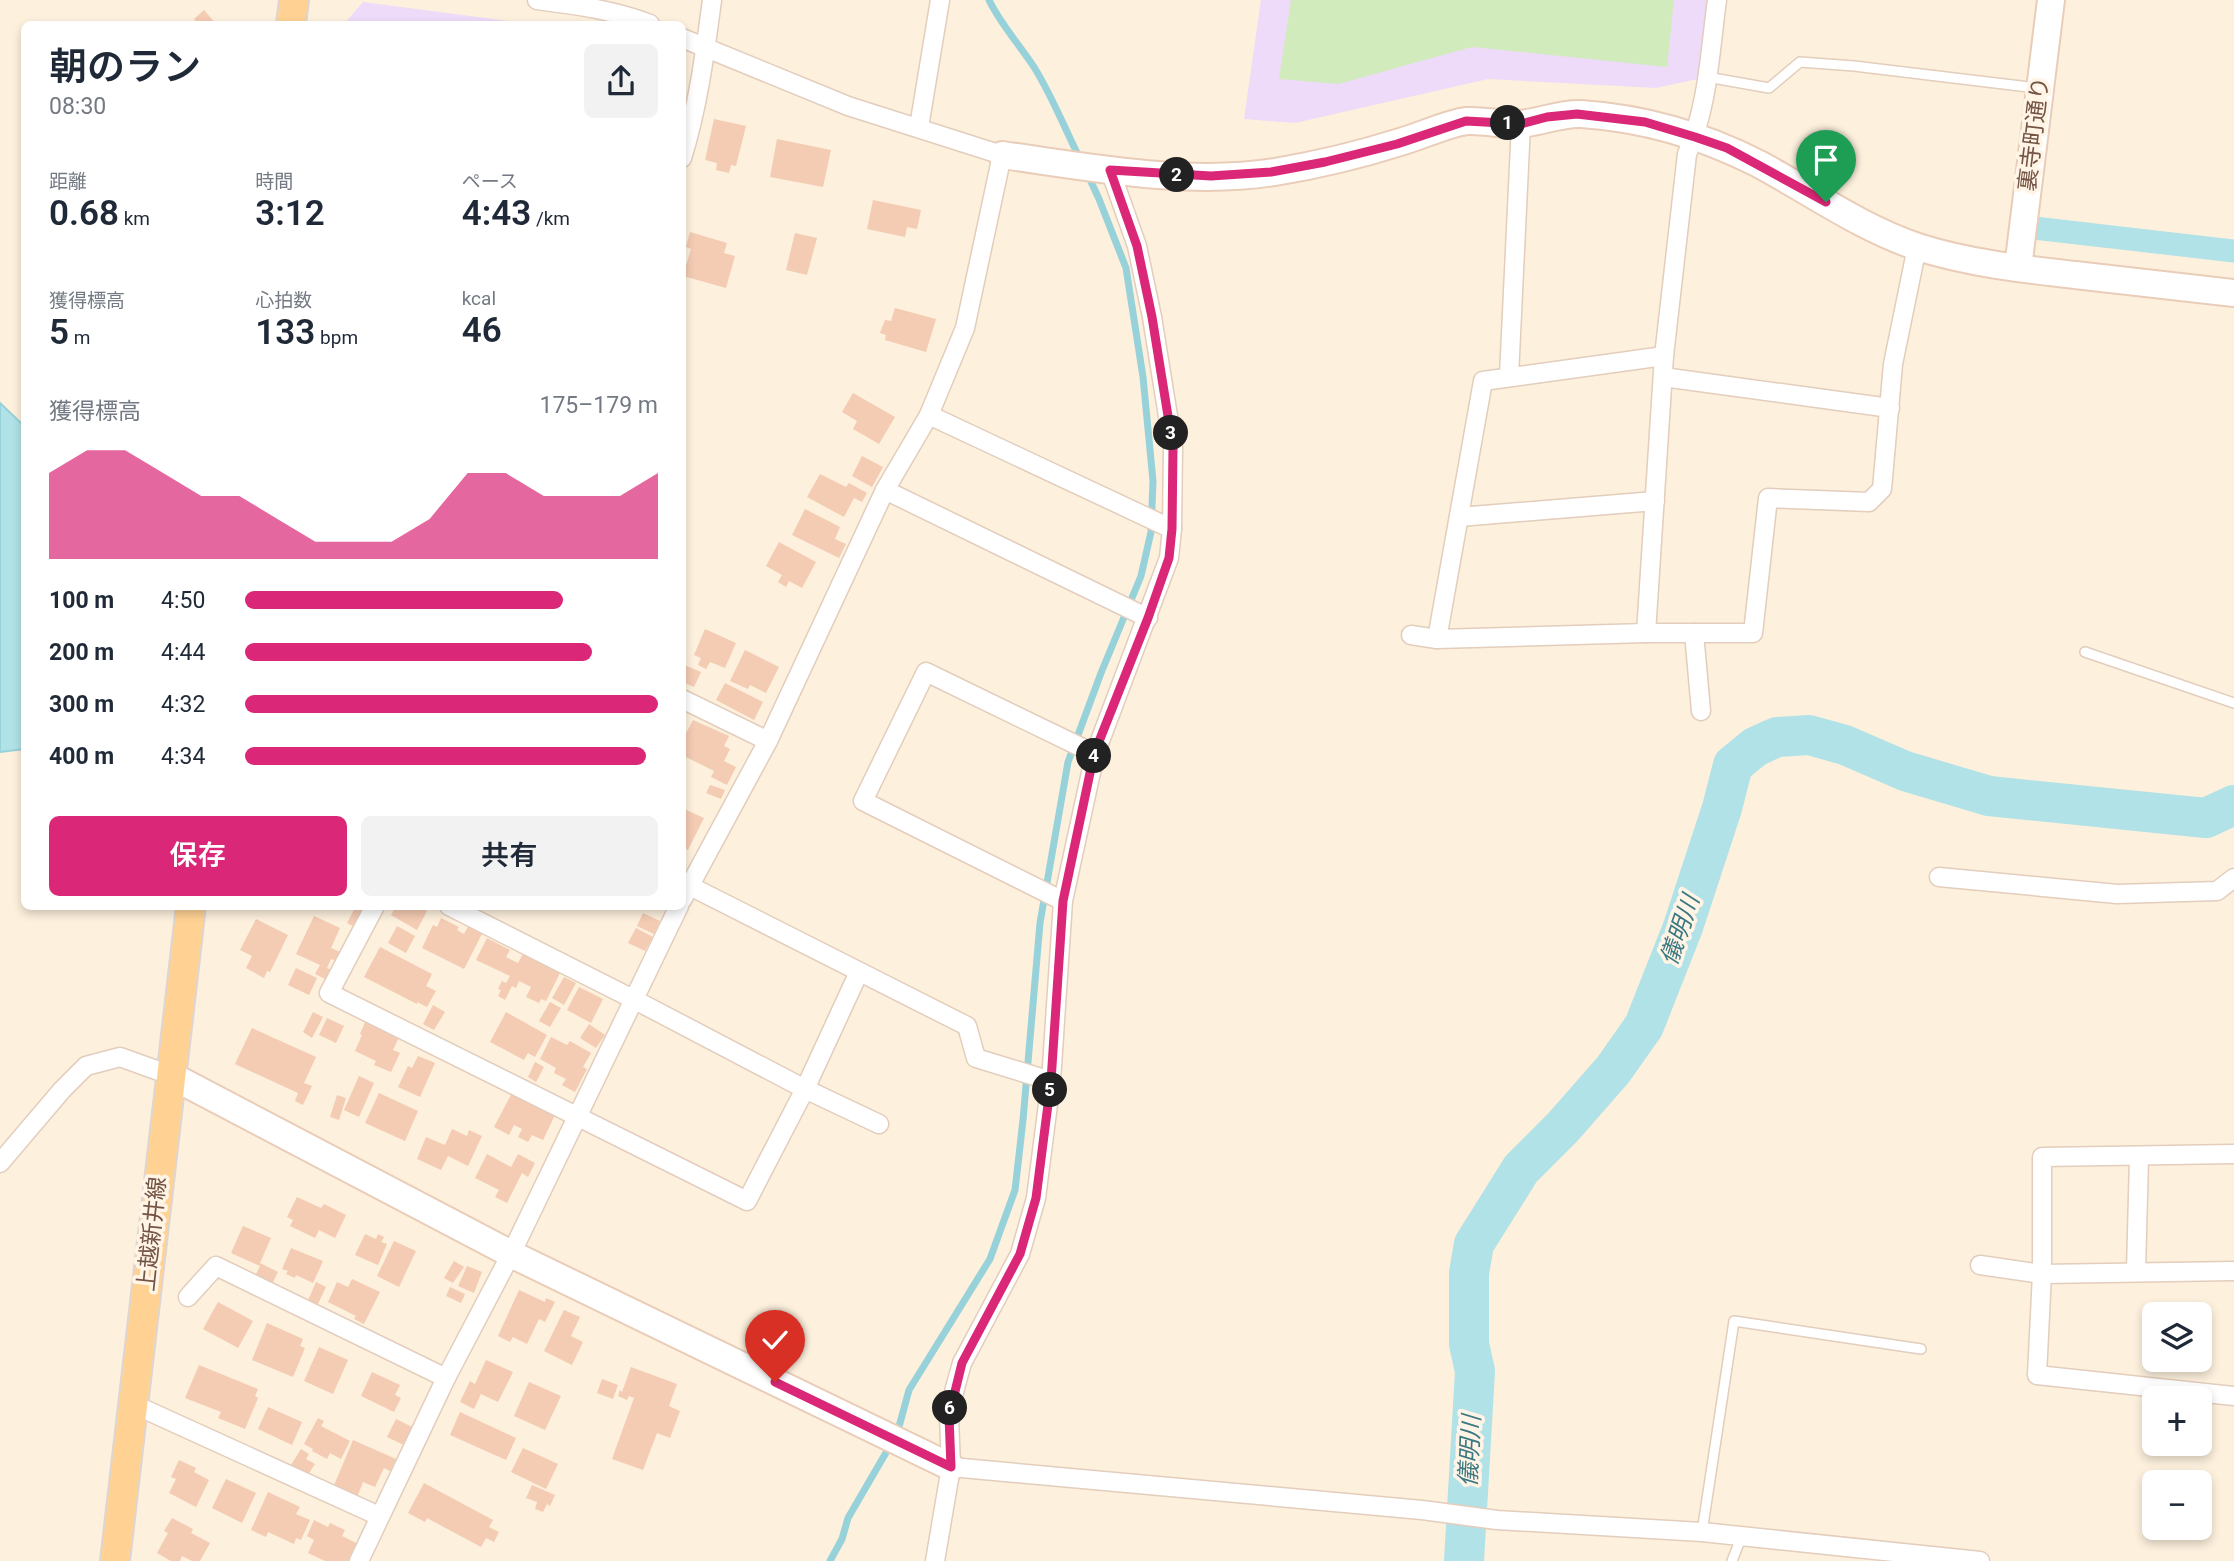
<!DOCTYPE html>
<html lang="ja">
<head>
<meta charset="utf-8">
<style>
	:root { --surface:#fff; --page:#f2f2f3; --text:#1f2937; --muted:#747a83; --accent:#db2777 }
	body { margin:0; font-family:Roboto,"Noto Sans JP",sans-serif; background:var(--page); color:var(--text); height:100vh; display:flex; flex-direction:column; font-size:26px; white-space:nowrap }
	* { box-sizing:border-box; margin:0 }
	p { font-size:23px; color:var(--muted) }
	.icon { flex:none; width:38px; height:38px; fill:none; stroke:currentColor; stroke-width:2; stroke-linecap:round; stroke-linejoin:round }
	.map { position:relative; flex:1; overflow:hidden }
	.sheet { position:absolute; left:21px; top:21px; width:665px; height:889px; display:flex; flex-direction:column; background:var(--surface); border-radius:10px; box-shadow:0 4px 10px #0003 }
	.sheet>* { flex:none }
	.buttons { position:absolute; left:2142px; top:1302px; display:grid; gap:14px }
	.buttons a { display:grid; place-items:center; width:70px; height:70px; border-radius:10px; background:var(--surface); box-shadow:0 4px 10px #0003; font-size:35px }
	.pin { position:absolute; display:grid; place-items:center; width:60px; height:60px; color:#fff; margin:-72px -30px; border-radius:50% 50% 50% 0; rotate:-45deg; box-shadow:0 0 7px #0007 }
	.pin .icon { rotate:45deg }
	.km { position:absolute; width:35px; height:35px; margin:-18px; border-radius:50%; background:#222; color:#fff; font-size:19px; line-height:35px; text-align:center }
	.round { display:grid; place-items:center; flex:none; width:74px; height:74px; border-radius:10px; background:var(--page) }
	.head { display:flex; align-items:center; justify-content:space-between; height:119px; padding:0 28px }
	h1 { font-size:38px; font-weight:600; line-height:52px }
	.metrics { display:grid; grid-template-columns:repeat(3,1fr); gap:10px; height:119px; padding:7px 28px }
	.metrics div { display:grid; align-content:center }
	.metrics b { font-size:35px; font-weight:600 }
	.metrics small { font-size:19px; font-weight:400 }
	.metrics p { font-size:19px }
	.chart { height:196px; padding:14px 28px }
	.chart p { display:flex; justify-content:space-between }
	.chart svg { width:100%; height:126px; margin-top:7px; fill:var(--accent); opacity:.7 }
	.button { display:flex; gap:14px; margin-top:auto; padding:14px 28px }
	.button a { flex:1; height:80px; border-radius:10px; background:var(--accent); color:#fff; font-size:28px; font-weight:600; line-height:80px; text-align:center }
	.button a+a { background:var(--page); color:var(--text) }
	ul { padding:0 28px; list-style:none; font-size:23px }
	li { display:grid; grid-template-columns:112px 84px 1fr; align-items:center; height:52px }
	li i { height:18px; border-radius:9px; background:var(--accent) }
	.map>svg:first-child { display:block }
</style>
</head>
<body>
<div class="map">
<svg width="2234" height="1561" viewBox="0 0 2234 1561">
	<rect width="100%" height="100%" fill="#fdf0dd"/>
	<!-- education -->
	<g fill="#eddbf9">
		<path d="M1261 0H1713L1707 77 1656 88 1488 79 1295 123 1244 119Z"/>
		<path d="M363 2 532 24H344Z"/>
	</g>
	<!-- green -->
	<path fill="#d1ebbc" d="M1291 0H1674L1667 67 1472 47 1338 84 1279 79Z"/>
	<!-- water -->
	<path fill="#b1e2e7" stroke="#97d2da" stroke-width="2" d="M0 403 24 426V749L0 752Z"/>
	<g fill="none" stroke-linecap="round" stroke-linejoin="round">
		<!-- stream -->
		<g stroke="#97d2da" stroke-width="7">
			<path d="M989 0C1001 25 1019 44 1034 67 1052 96 1065 129 1080 159"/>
			<path d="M897 1434 909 1390 990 1259 1015 1190 1023 1120 1040 923 1068 762 1101 673 1141 576 1151 532 1153 481 1143 377 1126 268 1099 199 1087 173"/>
			<path d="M830 1561 842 1539 848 1518 891 1444"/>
		</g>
		<!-- canal -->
		<path stroke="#b1e2e7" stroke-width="23" d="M2034 228 2234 251"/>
		<!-- river -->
		<path stroke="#b1e2e7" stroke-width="40" d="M1464 1561 1475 1371 1469 1344V1273L1474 1244 1521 1169 1563 1127 1613 1070 1644 1026 1683 927 1722 808 1733 765 1755 747 1777 737 1809 735 1845 745 1905 771 1989 796 2206 818 2234 805"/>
	</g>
	<!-- building -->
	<g fill="#f4cbb3">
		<path d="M204 10 216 24H198L194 19Z"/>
		<path d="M714 119 746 126 736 166 731 165 729 173 716 170 717 163 705 160Z"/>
		<path d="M777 139 831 150 823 187 770 177Z"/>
		<path d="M873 200 921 210 917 229 907 227 905 237 867 229Z"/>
		<path d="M690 232 727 243 724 253 735 256 726 288 683 276 691 249 686 247Z"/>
		<path d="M795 233 817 238 807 275 786 270Z"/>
		<path d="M895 308 936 319 926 352 885 340 886 335 880 333 885 320 891 321Z"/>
		<path d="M853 393 895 417 879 444 853 429 857 421 842 412Z"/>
		<path d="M862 456 883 467 872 487 852 476Z"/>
		<path d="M820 474 846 487 849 483 867 493 862 502 854 498 844 517 807 497Z"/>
		<path d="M805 509 840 527 835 539 846 544 839 558 792 535Z"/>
		<path d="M779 542 816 562 802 588 789 581 786 587 778 582 782 575 766 566Z"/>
		<path d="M705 629 736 643 725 668 710 662 706 669 698 665 701 658 694 655Z"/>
		<path d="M745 650 779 667 766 693 750 685 748 689 730 681Z"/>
		<path d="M682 664 701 672 694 687 682 682Z"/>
		<path d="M725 683 763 702 754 720 716 700Z"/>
		<path d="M693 720 729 736 724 746 730 749 724 761 736 767 727 785 711 777 714 771 682 755V741Z"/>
		<path d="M710 785 725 790 721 799 706 793Z"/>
		<path d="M682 808 704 818 688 850 682 847Z"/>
		<path d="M356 906 365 911 356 928 347 923Z"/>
		<path d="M396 906H419L427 911 417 930 391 915Z"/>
		<path d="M643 913 660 921 654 934 637 926Z"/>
		<path d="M314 916 340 928 331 948 340 952 336 961 331 959 327 968 334 971 329 981 315 974 320 965 296 954Z"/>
		<path d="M441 918 459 927 457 930 464 934 469 925 483 932 464 969 422 948 433 925 437 927Z"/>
		<path d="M256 919 288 935 270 972 267 971 264 978 246 968 252 956 240 950Z"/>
		<path d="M397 926 415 936 406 953 388 943Z"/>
		<path d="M636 928 653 937 645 951 628 943Z"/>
		<path d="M487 938 510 950 506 957 518 963 524 952 561 971 546 1001 541 999 539 1003 526 997 531 987 519 981 516 988 512 986 505 1000 498 996 501 990 498 989 502 981 506 983 510 976 476 960Z"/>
		<path d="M380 947 432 974 426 986 436 991 427 1007 417 1002V1004L364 977Z"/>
		<path d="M296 968 317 978 309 995 288 985Z"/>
		<path d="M564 977 576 983 564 1005 552 998Z"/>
		<path d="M579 987 603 999 591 1023 567 1010Z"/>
		<path d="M550 1002 561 1008 550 1027 539 1021Z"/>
		<path d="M433 1005 445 1012 434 1030 423 1024Z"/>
		<path d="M313 1012 323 1017 312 1038 303 1032Z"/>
		<path d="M506 1012 547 1035 535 1057 528 1053 524 1060 490 1042Z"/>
		<path d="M327 1018 344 1026 336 1043 319 1035Z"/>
		<path d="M366 1020 400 1035 393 1050 400 1053 391 1072 374 1065 376 1061 355 1051 362 1035 360 1034Z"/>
		<path d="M589 1024 605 1035 596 1048 580 1038Z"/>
		<path d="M252 1028 316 1057 304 1083 312 1086 303 1105 295 1101 298 1093 235 1064Z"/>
		<path d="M551 1037 567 1045 570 1041 591 1053 583 1067 587 1069 575 1092 562 1085 566 1079 554 1073 556 1068 540 1059Z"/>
		<path d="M418 1056 435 1063 420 1097 398 1087 408 1066 412 1068Z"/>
		<path d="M535 1062 544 1067 536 1082 528 1077Z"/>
		<path d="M359 1076 374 1083 359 1117 344 1110Z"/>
		<path d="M513 1091 556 1113 543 1140 532 1135 528 1142 518 1137 522 1129 514 1125 509 1135 494 1127Z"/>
		<path d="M379 1093 418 1111 405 1141 365 1123Z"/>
		<path d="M337 1095 346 1098 339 1120 330 1117Z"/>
		<path d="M452 1129 467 1136 469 1130 482 1136 468 1166 448 1156 441 1170 417 1159 426 1137 445 1145Z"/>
		<path d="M487 1154 511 1167 518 1154 535 1163 528 1177 522 1173 507 1203 495 1197 499 1190 475 1178Z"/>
		<path d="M297 1197 321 1208 324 1204 346 1215 335 1238 319 1230 315 1238 290 1226 293 1220 287 1217Z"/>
		<path d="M243 1226 271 1238 260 1263 278 1272 271 1286 254 1278 260 1266 231 1253Z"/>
		<path d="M365 1234 376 1239 378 1234 384 1237 381 1242 387 1244 378 1265 355 1255Z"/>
		<path d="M394 1241 416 1251 399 1287 377 1276Z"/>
		<path d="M291 1248 323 1261 313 1283 296 1275 295 1278 286 1274 288 1271 282 1269Z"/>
		<path d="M454 1261 464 1267 453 1283 444 1278Z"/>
		<path d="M467 1266 482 1272 474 1293 458 1286Z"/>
		<path d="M352 1279 380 1292 364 1324 354 1319 356 1316 328 1302 337 1282 348 1287Z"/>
		<path d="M316 1282 326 1287 315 1310 306 1305Z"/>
		<path d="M450 1287 465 1294 461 1303 446 1296Z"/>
		<path d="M519 1290 545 1302 546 1298 555 1302 545 1322 539 1319 527 1344 513 1337 510 1342 498 1336Z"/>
		<path d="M218 1302 253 1321 238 1348 203 1329Z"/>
		<path d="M564 1310 580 1317 571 1336 583 1342 572 1365 544 1351Z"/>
		<path d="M267 1323 303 1339 300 1346 305 1348 293 1377 252 1360Z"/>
		<path d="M319 1347 348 1360 333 1394 304 1381Z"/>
		<path d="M486 1360 513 1372 498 1402 481 1394 474 1409 460 1402 470 1381 475 1384Z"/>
		<path d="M199 1365 258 1389 255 1396 258 1398 245 1429 218 1418 221 1412 185 1398Z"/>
		<path d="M631 1367 677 1384 669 1406 680 1411 670 1438 657 1433 643 1470 612 1459 634 1398 629 1396 627 1400 618 1396 620 1390 622 1392Z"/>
		<path d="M372 1372 400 1385 395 1395 401 1398 394 1412 361 1396Z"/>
		<path d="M602 1379 618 1385 613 1399 597 1393Z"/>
		<path d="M529 1382 561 1396 545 1430 514 1416Z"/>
		<path d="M268 1407 302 1422 292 1445 258 1429Z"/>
		<path d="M460 1412 516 1438 506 1460 450 1435Z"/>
		<path d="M318 1418 324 1421 321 1426 350 1441 341 1459 330 1453 327 1459 312 1451 313 1449 304 1444Z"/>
		<path d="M396 1419 412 1427 404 1445 387 1437Z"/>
		<path d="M353 1440 396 1459 390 1471 384 1468 375 1487 363 1482 356 1500 332 1490Z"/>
		<path d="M523 1448 558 1464 546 1489 511 1472Z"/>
		<path d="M301 1449 309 1454 306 1459 315 1464 306 1478 289 1468Z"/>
		<path d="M179 1460 196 1468 194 1472 209 1480 196 1507 169 1493 176 1479 171 1477Z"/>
		<path d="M226 1479 256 1493 242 1523 212 1508Z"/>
		<path d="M424 1483 493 1520 489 1527 499 1532 494 1542 486 1538 481 1547 427 1518 425 1522 408 1513Z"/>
		<path d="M532 1485 555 1495 550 1506 547 1504 543 1512 535 1509 537 1502 526 1498Z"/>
		<path d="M268 1492 300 1507 296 1514 310 1520 301 1540 296 1538 294 1544 268 1532 266 1537 251 1530Z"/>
		<path d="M172 1518 193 1529 191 1533 210 1543 200 1561H192L182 1556 180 1561H171L157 1553 168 1533 164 1531Z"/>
		<path d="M314 1520 328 1527 330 1523 345 1530 342 1536 358 1544 350 1561H325L308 1553 314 1540 307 1536Z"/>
	</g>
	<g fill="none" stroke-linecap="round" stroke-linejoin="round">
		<defs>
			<g id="lane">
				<path d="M1707 77 1769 88 1800 62 1854 66 2037 88"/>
				<path d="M2085 652 2234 703"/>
				<path d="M1702 1532 1734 1321 1921 1349"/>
				<path d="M1732 1561 1741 1538"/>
			</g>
			<g id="street">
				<path d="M537 0C575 5 614 10 650 24"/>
				<path d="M1717 0C1710 51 1708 107 1687 154L1664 356 1646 633H1753L1768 498 1869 502 1882 489 1893 364 1917 247"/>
				<path d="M682 38 848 106 1002 155 965 328 929 415 885 490 768 741 682 900"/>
				<path d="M919 127 940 0"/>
				<path d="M682 158C698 107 705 53 712 0"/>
				<path d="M1509 376 1521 124"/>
				<path d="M1663 377 1890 408"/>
				<path d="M929 415 1172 529"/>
				<path d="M885 490 1148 618"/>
				<path d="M1459 517 1655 501"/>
				<path d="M1646 633 1437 639 1483 381 1664 356"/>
				<path d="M1694 633 1701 711"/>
				<path d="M1411 635 1437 639"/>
				<path d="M682 699 768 741"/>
				<path d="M1939 877 2117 894 2217 891 2234 878"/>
				<path d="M682 882 967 1026 976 1058 1051 1081"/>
				<path d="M1063 901 863 801 926 672 1095 754"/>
				<path d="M375 906 329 993 747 1201 805 1089 859 972"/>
				<path d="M449 906 635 1000 805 1089 879 1124"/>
				<path d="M2234 1154 2042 1157V1274L2037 1375 2234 1396"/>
				<path d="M0 1163 62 1090 86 1066 120 1057 170 1075"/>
				<path d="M1980 1265 2042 1274 2234 1271"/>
				<path d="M2136 1271 2139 1157"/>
				<path d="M188 1297 216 1266 446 1378"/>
				<path d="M133 1404 379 1516"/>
				<path d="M951 1467 1422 1510 1497 1520 1702 1532 1980 1561"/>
				<path d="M359 1561 446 1378 511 1254 679 906"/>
				<path d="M935 1561 951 1467 949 1416 955 1388 962 1363 1020 1254 1036 1198 1051 1081 1063 901 1095 754 1169 558 1172 529 1173 447 1152 317 1137 246 1110 170"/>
			</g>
			<g id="secondary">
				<path d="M1002 155C1089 167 1187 186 1275 172 1317 165 1359 155 1400 142 1419 137 1448 123 1467 121 1484 120 1501 125 1518 124 1539 123 1560 113 1581 114 1643 118 1704 136 1759 164 1811 192 1861 228 1918 247 1968 263 2022 269 2075 275 2128 281 2181 287 2234 293"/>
				<path d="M2018 268 2051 0"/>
				<path d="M170 1075 511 1254 951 1467"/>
			</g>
			<g id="primary">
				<path d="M291 24 294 0"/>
				<path d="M115 1561 191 906"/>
			</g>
		</defs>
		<!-- lane casing -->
		<use href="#lane" stroke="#e3cdbc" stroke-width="12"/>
		<!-- street casing -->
		<use href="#street" stroke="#e3cdbc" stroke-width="21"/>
		<!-- secondary casing -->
		<use href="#secondary" stroke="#e9cdb9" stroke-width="30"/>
		<!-- primary casing -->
		<use href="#primary" stroke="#ded6d2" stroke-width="32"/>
		<!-- lane -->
		<use href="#lane" stroke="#fff" stroke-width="9"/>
		<!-- street -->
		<use href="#street" stroke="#fff" stroke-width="18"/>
		<!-- secondary -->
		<use href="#secondary" stroke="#fff" stroke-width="26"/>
		<!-- primary -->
		<use href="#primary" stroke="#ffd293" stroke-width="28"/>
	</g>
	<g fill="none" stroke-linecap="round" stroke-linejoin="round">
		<defs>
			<path id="route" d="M775 1382 951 1467 949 1416 962 1363 1020 1254 1036 1198 1051 1081 1063 901 1094 754 1148 618 1169 558 1172 529 1173 447 1152 317 1137 246 1110 170 1211 176 1271 172 1325 162 1397 144 1466 121 1521 124 1547 117 1577 114 1645 122 1695 137 1727 148 1826 202"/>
		</defs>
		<!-- route casing -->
		<use href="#route" stroke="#fff" stroke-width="14"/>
		<!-- route -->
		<use href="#route" stroke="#db2777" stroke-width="9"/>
	</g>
	<g text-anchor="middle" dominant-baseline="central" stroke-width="7" stroke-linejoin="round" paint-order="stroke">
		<!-- street labels -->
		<g font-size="23" fill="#745445" stroke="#fff4e5">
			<text transform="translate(2034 134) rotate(-83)">裏寺町通り</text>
			<text transform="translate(152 1234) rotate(-84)">上越新井線</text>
		</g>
		<!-- water labels -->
		<g font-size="24" font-style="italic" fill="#3b7982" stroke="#fff4e5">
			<text transform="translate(1680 930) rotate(-71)">儀明川</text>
			<text transform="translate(1470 1451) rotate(-87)">儀明川</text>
		</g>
	</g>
</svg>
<div class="buttons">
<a><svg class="icon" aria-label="layers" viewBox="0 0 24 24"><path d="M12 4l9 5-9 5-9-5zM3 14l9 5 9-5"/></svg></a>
<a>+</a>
<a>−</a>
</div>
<div class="pin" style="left:1826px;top:202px;background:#1e9e55"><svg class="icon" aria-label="arrive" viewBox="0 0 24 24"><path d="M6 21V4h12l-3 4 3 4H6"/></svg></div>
<div class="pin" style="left:775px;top:1382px;background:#d93025"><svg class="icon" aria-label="check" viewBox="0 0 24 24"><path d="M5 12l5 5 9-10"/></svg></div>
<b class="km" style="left:1508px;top:123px">1</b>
<b class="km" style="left:1177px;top:175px">2</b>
<b class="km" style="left:1171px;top:433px">3</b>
<b class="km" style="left:1094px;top:756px">4</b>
<b class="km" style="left:1050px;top:1090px">5</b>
<b class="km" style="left:950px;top:1408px">6</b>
<section class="sheet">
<div class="head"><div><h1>朝のラン</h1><p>08:30</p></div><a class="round"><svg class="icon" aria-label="share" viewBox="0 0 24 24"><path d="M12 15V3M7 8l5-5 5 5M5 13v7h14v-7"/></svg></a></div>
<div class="metrics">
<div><p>距離</p><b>0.68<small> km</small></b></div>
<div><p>時間</p><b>3:12</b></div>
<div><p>ペース</p><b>4:43<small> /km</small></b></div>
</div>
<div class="metrics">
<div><p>獲得標高</p><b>5<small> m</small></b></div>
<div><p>心拍数</p><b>133<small> bpm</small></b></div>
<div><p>kcal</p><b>46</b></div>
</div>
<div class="chart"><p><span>獲得標高</span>175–179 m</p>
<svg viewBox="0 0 160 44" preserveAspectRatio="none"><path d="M0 44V14L10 6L20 6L30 14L40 22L50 22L60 30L70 38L80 38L90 38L100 30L110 14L120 14L130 22L140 22L150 22L160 14V44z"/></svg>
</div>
<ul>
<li><b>100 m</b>4:50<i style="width:77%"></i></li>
<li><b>200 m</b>4:44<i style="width:84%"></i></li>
<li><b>300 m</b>4:32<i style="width:100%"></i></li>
<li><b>400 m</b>4:34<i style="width:97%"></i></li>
</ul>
<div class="button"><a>保存</a><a>共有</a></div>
</section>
</div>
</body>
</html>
